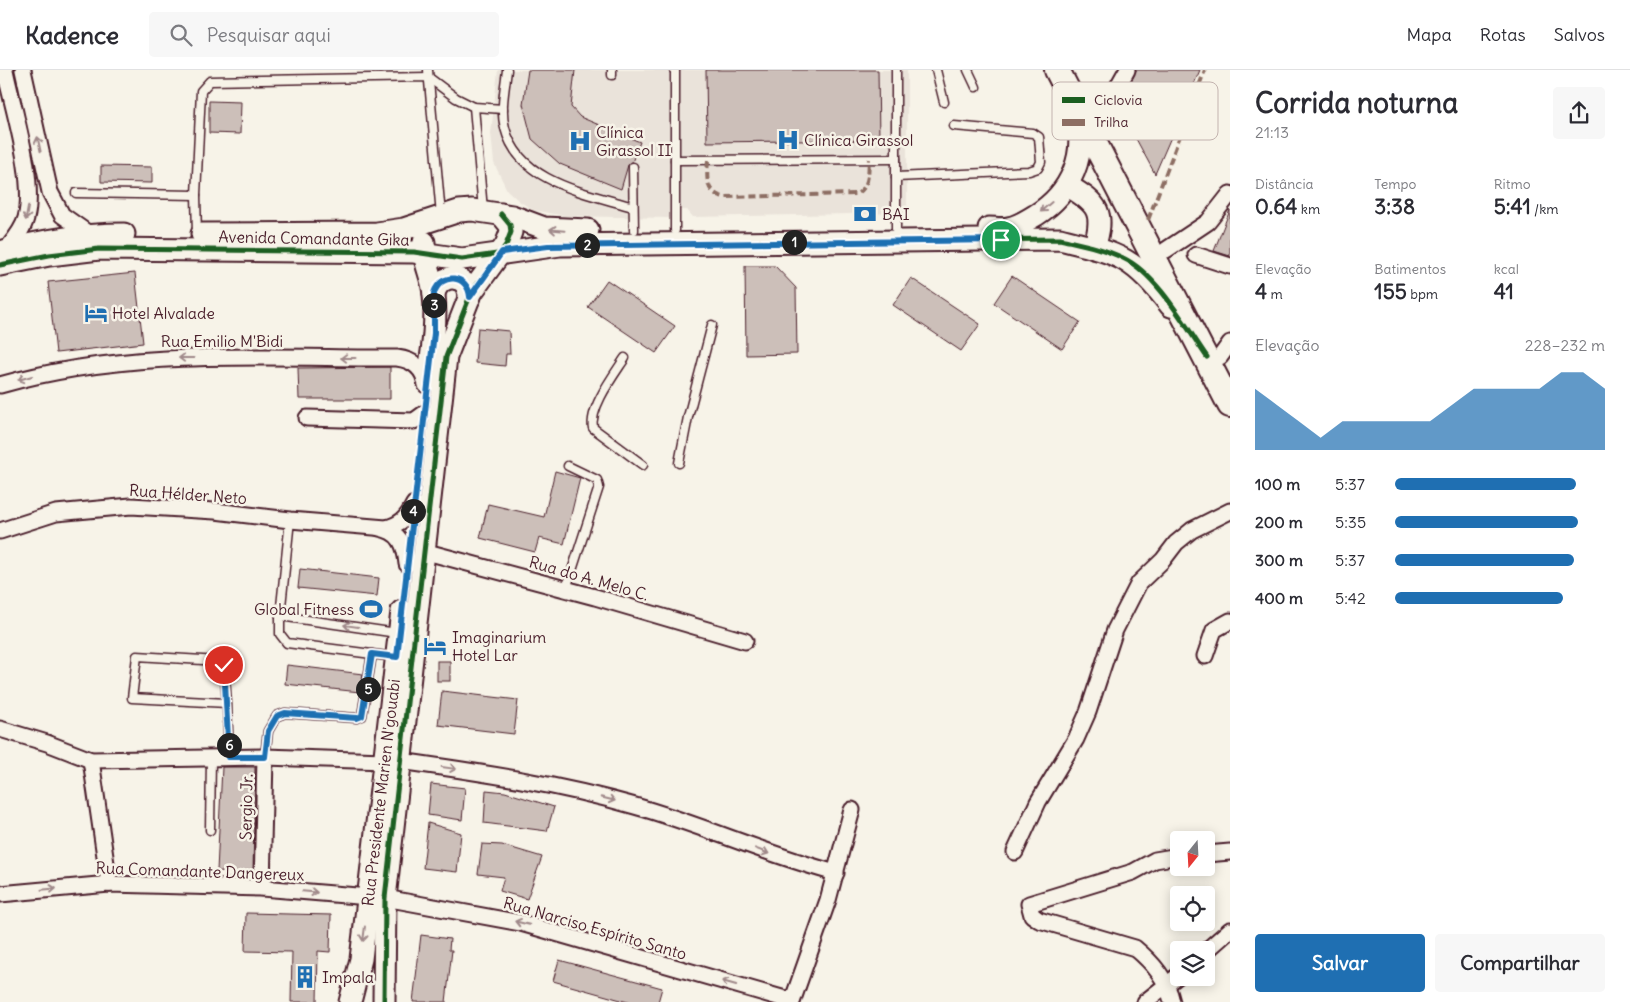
<!DOCTYPE html>
<html lang="pt">
<head>
<meta charset="utf-8">
<style>
	:root { --surface:#fff; --page:#f7f7f7; --text:#2b2b33; --muted:#7c7c81; --line:#e1e1e2; --accent:#1f6fb2 }
	body { margin:0; font-family:Delius,sans-serif; background:var(--page); color:var(--text); height:100vh; display:flex; flex-direction:column; font-size:19px; white-space:nowrap }
	* { box-sizing:border-box; margin:0 }
	p { font-size:16px; color:var(--muted) }
	.icon { flex:none; width:28px; height:28px; fill:none; stroke:currentColor; stroke-width:2; stroke-linecap:round; stroke-linejoin:round }
	.map { position:relative; flex:1; overflow:hidden }
	.drawer { display:flex; flex-direction:column; background:var(--surface); width:400px }
	.drawer>* { flex:none }
	.needle { width:32px; rotate:198deg }
	.fabs { position:absolute; left:1170px; top:761px; display:grid; gap:10px }
	.fabs a { display:grid; place-items:center; width:45px; height:45px; border-radius:5px; background:var(--surface); box-shadow:0 2px 12px #0003; font-size:25px }
	.pin { position:absolute; display:grid; place-items:center; width:42px; height:42px; color:#fff; margin:-21px; border:2px solid #fff; border-radius:50%; box-shadow:0 1px 5px #0007 }
	.km { position:absolute; width:25px; height:25px; margin:-12px; border-radius:50%; background:#222; color:#fff; font-size:14px; line-height:25px; text-align:center }
	.round { display:grid; place-items:center; flex:none; width:52px; height:52px; border-radius:5px; background:var(--page) }
	.summary { display:flex; align-items:center; justify-content:space-between; height:85px; padding:0 25px }
	h1 { font-size:28px; font-weight:800; line-height:38px }
	.metrics { display:grid; grid-template-columns:repeat(3,1fr); gap:8px; height:85px; padding:5px 25px }
	.metrics div { display:grid; align-content:center }
	.metrics b { font-size:21px; font-weight:800 }
	.metrics small { font-size:14px; font-weight:400 }
	.metrics p { font-size:14px }
	.chart { height:140px; padding:10px 25px }
	.chart p { display:flex; justify-content:space-between }
	.chart svg { width:100%; height:90px; margin-top:5px; fill:var(--accent); opacity:.7 }
	.primary-button { display:flex; gap:10px; margin-top:auto; padding:10px 25px }
	.primary-button a { flex:1; height:58px; border-radius:5px; background:var(--accent); color:#fff; font-size:20px; font-weight:800; line-height:58px; text-align:center }
	.primary-button a+a { background:var(--page); color:var(--text) }
	ul { padding:0 25px; list-style:none; font-size:16px }
	li { display:grid; grid-template-columns:80px 60px 1fr; align-items:center; height:38px }
	li i { height:12px; border-radius:6px; background:var(--accent) }
	header { display:flex; align-items:center; gap:30px; box-sizing:border-box; height:70px; padding:0 25px; background:var(--surface); border-bottom:1px solid var(--line) }
	header strong { font-size:24px }
	nav { display:flex; gap:28px; margin-inline-start:auto; font-size:18px }
	.search { width:350px; height:45px; background:var(--page); display:flex; align-items:center; gap:12px; box-sizing:border-box; padding:0 18px; border-radius:5px; color:var(--muted); font-size:19px }
	main { display:flex; flex:1; min-height:0 }
	.map>svg:first-child { display:block }
</style>
</head>
<body>
<header>
<strong>Kadence</strong>
<div class="search"><svg class="icon" aria-label="search" viewBox="0 0 24 24"><circle cx="10" cy="10" r="6"/><path d="M15 15l6 6"/></svg>Pesquisar aqui</div>
<nav><a>Mapa</a><a>Rotas</a><a>Salvos</a></nav>
</header>
<main>
<div class="map">
<svg width="1230" height="932" viewBox="0 0 1230 932">
	<rect width="100%" height="100%" fill="#f7f3e8"/>
	<filter id="ink" filterUnits="userSpaceOnUse"><feTurbulence type="fractalNoise" baseFrequency=".02" numOctaves="2"/><feDisplacementMap in="SourceGraphic" scale="10" xChannelSelector="R" yChannelSelector="G"/><feConvolveMatrix kernelMatrix="1 2 1 2 8 2 1 2 1" color-interpolation-filters="sRGB"/></filter>
	<g filter="url(#ink)">
		<!-- built -->
		<path fill="#eae3da" d="M498 0H907V143L693 147 687 140H670L669 148 564 146 533 140 519 131 507 120 494 93 491 63Z"/>
		<!-- building -->
		<g fill="#ccbfb9" stroke="#4a1f2b">
			<path d="M528 0H575L571 37 580 47 640 72 632 92 628 95 621 119 560 94 532 69 523 34Z"/>
			<path d="M706 0H878L879 70 707 72Z"/>
			<path d="M1136 0H1200L1155 104 1120 39Z"/>
			<path d="M209 31 241 32 240 64 209 63Z"/>
			<path d="M101 96 152 97V113L101 112Z"/>
			<path d="M1230 140V186L1214 181Z"/>
			<path d="M745 196H775L796 218 797 284 746 285Z"/>
			<path d="M135 203 143 273 56 283 48 212Z"/>
			<path d="M1012 206 1080 252 1062 279 994 233Z"/>
			<path d="M911 208 980 254 961 281 893 235Z"/>
			<path d="M607 210 675 256 656 283 588 237Z"/>
			<path d="M478 258 509 261 510 284H506L505 296 475 293Z"/>
			<path d="M390 297V329H299L298 298Z"/>
			<path d="M555 401 580 408 564 474 539 468 535 482 480 468 488 434 544 447Z"/>
			<path d="M300 499 379 508 377 526 298 518Z"/>
			<rect x="437" y="591" width="13" height="20"/>
			<path d="M287 595 363 604 360 622 285 614Z"/>
			<path d="M442 621 518 630 514 664 438 655Z"/>
			<path d="M222 697H255L253 803 217 801Z"/>
			<path d="M431 714 465 718 462 750 428 745Z"/>
			<path d="M486 720 505 722 554 737 547 761 484 753Z"/>
			<path d="M428 753 461 763 457 802 423 798Z"/>
			<path d="M482 774 502 775 542 787 527 829 500 821 504 807 478 804Z"/>
			<path d="M246 843 331 845 330 882 318 881 317 932H291L292 882 245 881Z"/>
			<path d="M421 865 450 869 449 880H452L446 932H413Z"/>
			<path d="M559 890 662 918 658 932H628L553 911Z"/>
		</g>
		<g fill="none" stroke-linecap="round" stroke-linejoin="round">
			<defs>
				<g id="lane">
					<path d="M428 0 441 145"/>
					<path d="M507 0C505 18 500 40 505 58 519 113 587 123 633 137"/>
					<path d="M936 0 944 32"/>
					<path d="M968 0 976 17"/>
					<path d="M612 5V0"/>
					<path d="M474 37 483 140"/>
					<path d="M675 90 896 89"/>
					<path d="M633 97 634 160"/>
					<path d="M896 107 1029 101 1038 98 1041 92 1039 67 1033 63 954 56"/>
					<path d="M76 123 196 125 201 21 210 11 428 7 456 28 474 37 503 39"/>
					<path d="M196 125 197 165"/>
					<path d="M896 159V0"/>
					<path d="M675 160V0"/>
					<path d="M625 288C614 305 589 338 593 358L643 395"/>
					<path d="M679 393 688 347 712 255"/>
					<path d="M566 519 599 417 597 410 568 396"/>
					<path d="M280 546 290 450"/>
					<path d="M395 587 287 573 280 564V546L397 563"/>
					<path d="M227 633 224 595 219 591 137 586 132 628 227 633 229 687"/>
					<path d="M265 687 268 661 277 646 285 643 357 648 362 646 372 584"/>
					<path d="M210 760 211 688"/>
				</g>
				<g id="street">
					<path d="M5 0C13 39 36 110 26 148 23 160 14 170 6 180"/>
					<path d="M23 0 50 122 62 145 89 164"/>
					<path d="M1099 50 1127 0"/>
					<path d="M1166 180 1208 152 1230 124"/>
					<path d="M1196 185 1230 196"/>
					<path d="M1220 287 1230 273"/>
					<path d="M0 315C129 278 264 288 397 288 413 290 424 298 426 315"/>
					<path d="M307 348 414 351 425 343"/>
					<path d="M379 458C400 462 405 474 407 494"/>
					<path d="M0 461 56 443 131 436 215 441 290 450 386 458C401 454 407 448 414 434"/>
					<path d="M423 481 595 527 745 571"/>
					<path d="M1205 586 1214 560 1230 551"/>
					<path d="M0 659 47 673 91 690 265 687 385 691"/>
					<path d="M91 690 109 814"/>
					<path d="M400 691C479 702 558 714 635 736 703 755 767 785 836 803"/>
					<path d="M1015 782 1038 732 1076 669 1088 642 1115 560 1139 513 1163 490 1176 473 1192 460 1230 441"/>
					<path d="M1206 784 1230 782"/>
					<path d="M262 818 265 687"/>
					<path d="M0 824 109 814 262 818 369 827"/>
					<path d="M385 828 521 853 792 931"/>
					<path d="M1206 881 1230 860"/>
					<path d="M792 932 828 830 852 740"/>
					<path d="M1145 932 1179 905"/>
					<path d="M1172 932C1167 909 1153 893 1135 878L1039 850 1032 845 1029 834 1133 802 1155 790 1179 786"/>
				</g>
				<g id="secondary">
					<path d="M1068 116C1099 134 1105 143 1094 178"/>
					<path d="M989 158C995 158 1002 159 1008 158 1017 157 1028 150 1036 145 1071 123 1089 84 1075 43"/>
					<path d="M202 164 377 163 404 159 459 141 472 140 512 146 544 158 588 160"/>
					<path d="M424 172C422 191 433 207 434 225 437 253 432 282 428 310"/>
					<path d="M0 182C42 170 81 164 124 164"/>
					<path d="M0 195 49 185 99 179 414 182 462 189 560 175 1060 169C1119 184 1133 186 1171 236"/>
					<path d="M434 223C439 208 454 203 466 214L470 227"/>
					<path id="s1" d="M350 932 361 889 402 541"/>
					<path d="M384 932 385 828 446 287 471 223 506 175 511 162 510 155 501 144"/>
				</g>
				<path id="primary" d="M1057 0 1230 335"/>
			</defs>
			<!-- lane casing -->
			<use href="#lane" stroke="#4a1f2b" stroke-width="11"/>
			<!-- street casing -->
			<use href="#street" stroke="#4a1f2b" stroke-width="19"/>
			<!-- secondary casing -->
			<use href="#secondary" stroke="#4a1f2b" stroke-width="25"/>
			<!-- primary casing -->
			<use href="#primary" stroke="#4a1f2b" stroke-width="28"/>
			<!-- lane -->
			<use href="#lane" stroke="#f7f3e8" stroke-width="8"/>
			<!-- street -->
			<use href="#street" stroke="#f7f3e8" stroke-width="15"/>
			<!-- secondary -->
			<use href="#secondary" stroke="#f7f3e8" stroke-width="21"/>
			<!-- primary -->
			<use href="#primary" stroke="#f7f3e8" stroke-width="24"/>
			<!-- quiet -->
			<g stroke="#8d6e63" stroke-width="4" stroke-dasharray="8 4" stroke-linecap="butt">
				<path d="M708 90C707 106 704 123 724 127L857 124C870 116 868 103 869 89"/>
				<path d="M1148 150 1205 0"/>
			</g>
			<defs>
				<g id="cycleway">
					<path d="M0 195 49 185 99 179 414 182 462 189 560 175 1060 169C1081 174 1103 178 1123 188 1157 204 1186 257 1207 287"/>
					<path d="M384 932 385 828 446 287 471 223 506 175 511 162 510 155 501 144"/>
				</g>
			</defs>
			<!-- cycleway casing -->
			<use href="#cycleway" stroke="#f7f3e8" stroke-width="8"/>
			<!-- cycleway -->
			<use href="#cycleway" stroke="#1b5e20" stroke-width="5"/>
		</g>
		<!-- one-way arrows -->
		<defs><path id="oneway-shaft" d="M-6 0H5M1.5-3L5.5 0L1.5 3" fill="none" stroke-width="1.6" stroke-linecap="round" stroke-linejoin="round" transform="scale(1.25)"/></defs>
		<g stroke="#a0898a">
			<use href="#oneway-shaft" transform="translate(39 74) rotate(-102)"/>
			<use href="#oneway-shaft" transform="translate(1046 137) rotate(139)"/>
			<use href="#oneway-shaft" transform="translate(27 143) rotate(100)"/>
			<use href="#oneway-shaft" transform="translate(557 160) rotate(-175)"/>
			<use href="#oneway-shaft" transform="translate(186 288) rotate(180)"/>
			<use href="#oneway-shaft" transform="translate(348 288) rotate(180)"/>
			<use href="#oneway-shaft" transform="translate(25 308) rotate(164)"/>
			<use href="#oneway-shaft" transform="translate(351 556) rotate(-172)"/>
			<use href="#oneway-shaft" transform="translate(449 698) rotate(8)"/>
			<use href="#oneway-shaft" transform="translate(608 729) rotate(14)"/>
			<use href="#oneway-shaft" transform="translate(762 781) rotate(21)"/>
			<use href="#oneway-shaft" transform="translate(49 819) rotate(-5)"/>
			<use href="#oneway-shaft" transform="translate(310 822) rotate(5)"/>
			<use href="#oneway-shaft" transform="translate(522 853) rotate(-167)"/>
			<use href="#oneway-shaft" transform="translate(364 864) rotate(97)"/>
			<use href="#oneway-shaft" transform="translate(729 913) rotate(-164)"/>
		</g>
	</g>
	<g fill="none" stroke-linecap="round" stroke-linejoin="round" filter="url(#ink)">
		<defs>
			<path id="route" d="M224 595 229 687H265L268 661 277 646 285 643 357 648 362 646 372 584 397 587 434 263V223C441 202 468 204 470 227L502 182 548 176 1001 170"/>
		</defs>
		<!-- route casing -->
		<use href="#route" stroke="#fff" stroke-width="10"/>
		<!-- route -->
		<use href="#route" stroke="#1f6fb2" stroke-width="6"/>
	</g>
	<!-- icons -->
	<defs>
		<symbol id="hospital-bare" viewBox="-9 -9 18 18"><path d="M-5-5h3v3.5h4V-5h3V5h-3V1.5h-4V5h-3Z" fill="#1f6fb2" stroke="#f7f3e8" stroke-width="2.5" paint-order="stroke"/></symbol>
		<symbol id="bank-bare" viewBox="-9 -9 18 18"><path d="M-6-4H6V4H-6ZM0-2.3a2.3 2.3 0 1 0 0 4.6a2.3 2.3 0 1 0 0-4.6Z" fill="#1f6fb2" stroke="#f7f3e8" stroke-width="2.5" paint-order="stroke"/></symbol>
		<symbol id="hotel-bare" viewBox="-9 -9 18 18"><path d="M-6-4.5h1.5V1H6V5H4.5V3h-9V5H-6ZM-4 0a1.8 1.8 0 1 1 3.6 0ZM.5 0V-2.5h3Q6-2.5 6 0Z" fill="#1f6fb2" stroke="#f7f3e8" stroke-width="2.5" paint-order="stroke"/></symbol>
		<symbol id="stadium-bare" viewBox="-9 -9 18 18"><path d="M0-5a6.5 5 0 1 0 0 10a6.5 5 0 1 0 0-10ZM-3.5-1.8h7v3.6h-7Z" fill="#1f6fb2" stroke="#f7f3e8" stroke-width="2.5" paint-order="stroke"/></symbol>
		<symbol id="building-bare" viewBox="-9 -9 18 18"><path d="M-4-6H4V6H1V3H-1V6H-4ZM-2.5-4.3h1.7v1.8h-1.7ZM.8-4.3h1.7v1.8H.8ZM-2.5-1h1.7V.8h-1.7ZM.8-1h1.7V.8H.8Z" fill="#1f6fb2" stroke="#f7f3e8" stroke-width="2.5" paint-order="stroke"/></symbol>
	</defs>
	<g fill-rule="evenodd">
		<use href="#hospital-bare" x="772" y="54" width="32" height="32"/>
		<use href="#hospital-bare" x="564" y="55" width="32" height="32"/>
		<use href="#bank-bare" x="849" y="128" width="32" height="32"/>
		<use href="#hotel-bare" x="80" y="227" width="32" height="32"/>
		<use href="#stadium-bare" x="355" y="523" width="32" height="32"/>
		<use href="#hotel-bare" x="419" y="560" width="32" height="32"/>
		<use href="#building-bare" x="289" y="891" width="32" height="32"/>
	</g>
	<g text-anchor="middle" dominant-baseline="central" stroke-width="5" stroke-linejoin="round" paint-order="stroke">
		<!-- poi labels -->
		<g font-size="16" fill="#4a1f2b" stroke="#f7f3e8" text-anchor="start">
			<text x="596" y="62">Clínica<tspan x="596" dy="18">Girassol II</tspan></text>
			<text x="804" y="70">Clínica Girassol</text>
			<text x="882" y="144">BAI</text>
			<text x="112" y="243">Hotel Alvalade</text>
			<text x="354" y="539" text-anchor="end">Global Fitness</text>
			<text x="452" y="567">Imaginarium<tspan x="452" dy="18">Hotel Lar</tspan></text>
			<text x="322" y="907">Impala</text>
		</g>
		<!-- street labels -->
		<g font-size="16" fill="#4a1f2b" stroke="#f7f3e8">
			<text transform="translate(314 168) rotate(1)">Avenida Comandante Gika</text>
			<text x="222" y="271">Rua Emilio M'Bidi</text>
			<text transform="translate(188 424) rotate(4)">Rua Hélder Neto</text>
			<text transform="translate(589 508) rotate(16)">Rua do A. Melo C.</text>
			<text stroke="none"><textPath href="#s1" startOffset="212">Rua Presidente Marien N'gouabi</textPath></text>
			<text transform="translate(246 737) rotate(-89)">Sergio Jr.</text>
			<text transform="translate(200 801) rotate(2)">Rua Comandante Dangereux</text>
			<text transform="translate(595 858) rotate(16)">Rua Narciso Espírito Santo</text>
		</g>
	</g>
	<!-- legend -->
	<rect x="1052" y="12" width="166" height="58" rx="8" fill="#f7f3e8" stroke="#c3b3af" stroke-width="1"/>
	<rect x="1062" y="27" width="23" height="6" fill="#1b5e20"/>
	<rect x="1062" y="49" width="23" height="7" fill="#8d6e63"/>
	<g font-size="14" fill="#4a1f2b">
		<text x="1094" y="35">Ciclovia</text>
		<text x="1094" y="57">Trilha</text>
	</g>
</svg>
<div class="fabs">
<a><svg class="needle" viewBox="-14 -14 28 28"><path d="M0-13l5 13h-10z" fill="#e53935"/><path d="M0 13l5-13h-10z" fill="#7c7c81"/></svg></a>
<a><svg class="icon" aria-label="locate" viewBox="0 0 24 24"><circle cx="12" cy="12" r="6"/><path d="M12 2v4M12 18v4M2 12h4M18 12h4"/></svg></a>
<a><svg class="icon" aria-label="layers" viewBox="0 0 24 24"><path d="M12 4l9 5-9 5-9-5zM3 14l9 5 9-5"/></svg></a>
</div>
<div class="pin" style="left:1001px;top:170px;background:#1e9e55"><svg class="icon" aria-label="arrive" viewBox="0 0 24 24"><path d="M6 21V4h12l-3 4 3 4H6"/></svg></div>
<div class="pin" style="left:224px;top:595px;background:#d93025"><svg class="icon" aria-label="check" viewBox="0 0 24 24"><path d="M5 12l5 5 9-10"/></svg></div>
<b class="km" style="left:794px;top:172px">1</b>
<b class="km" style="left:587px;top:175px">2</b>
<b class="km" style="left:434px;top:235px">3</b>
<b class="km" style="left:413px;top:441px">4</b>
<b class="km" style="left:368px;top:619px">5</b>
<b class="km" style="left:229px;top:675px">6</b>
</div>
<section class="drawer">
<div class="summary"><div><h1>Corrida noturna</h1><p>21:13</p></div><a class="round"><svg class="icon" aria-label="share" viewBox="0 0 24 24"><path d="M12 15V3M7 8l5-5 5 5M5 13v7h14v-7"/></svg></a></div>
<div class="metrics">
<div><p>Distância</p><b>0.64<small> km</small></b></div>
<div><p>Tempo</p><b>3:38</b></div>
<div><p>Ritmo</p><b>5:41<small> /km</small></b></div>
</div>
<div class="metrics">
<div><p>Elevação</p><b>4<small> m</small></b></div>
<div><p>Batimentos</p><b>155<small> bpm</small></b></div>
<div><p>kcal</p><b>41</b></div>
</div>
<div class="chart"><p><span>Elevação</span>228–232 m</p>
<svg viewBox="0 0 160 44" preserveAspectRatio="none"><path d="M0 44V14L10 22L20 30L30 38L40 30L50 30L60 30L70 30L80 30L90 22L100 14L110 14L120 14L130 14L140 6L150 6L160 14V44z"/></svg>
</div>
<ul>
<li><b>100 m</b>5:37<i style="width:86%"></i></li>
<li><b>200 m</b>5:35<i style="width:87%"></i></li>
<li><b>300 m</b>5:37<i style="width:85%"></i></li>
<li><b>400 m</b>5:42<i style="width:80%"></i></li>
</ul>
<div class="primary-button"><a>Salvar</a><a>Compartilhar</a></div>
</section>
</main>
</body>
</html>
